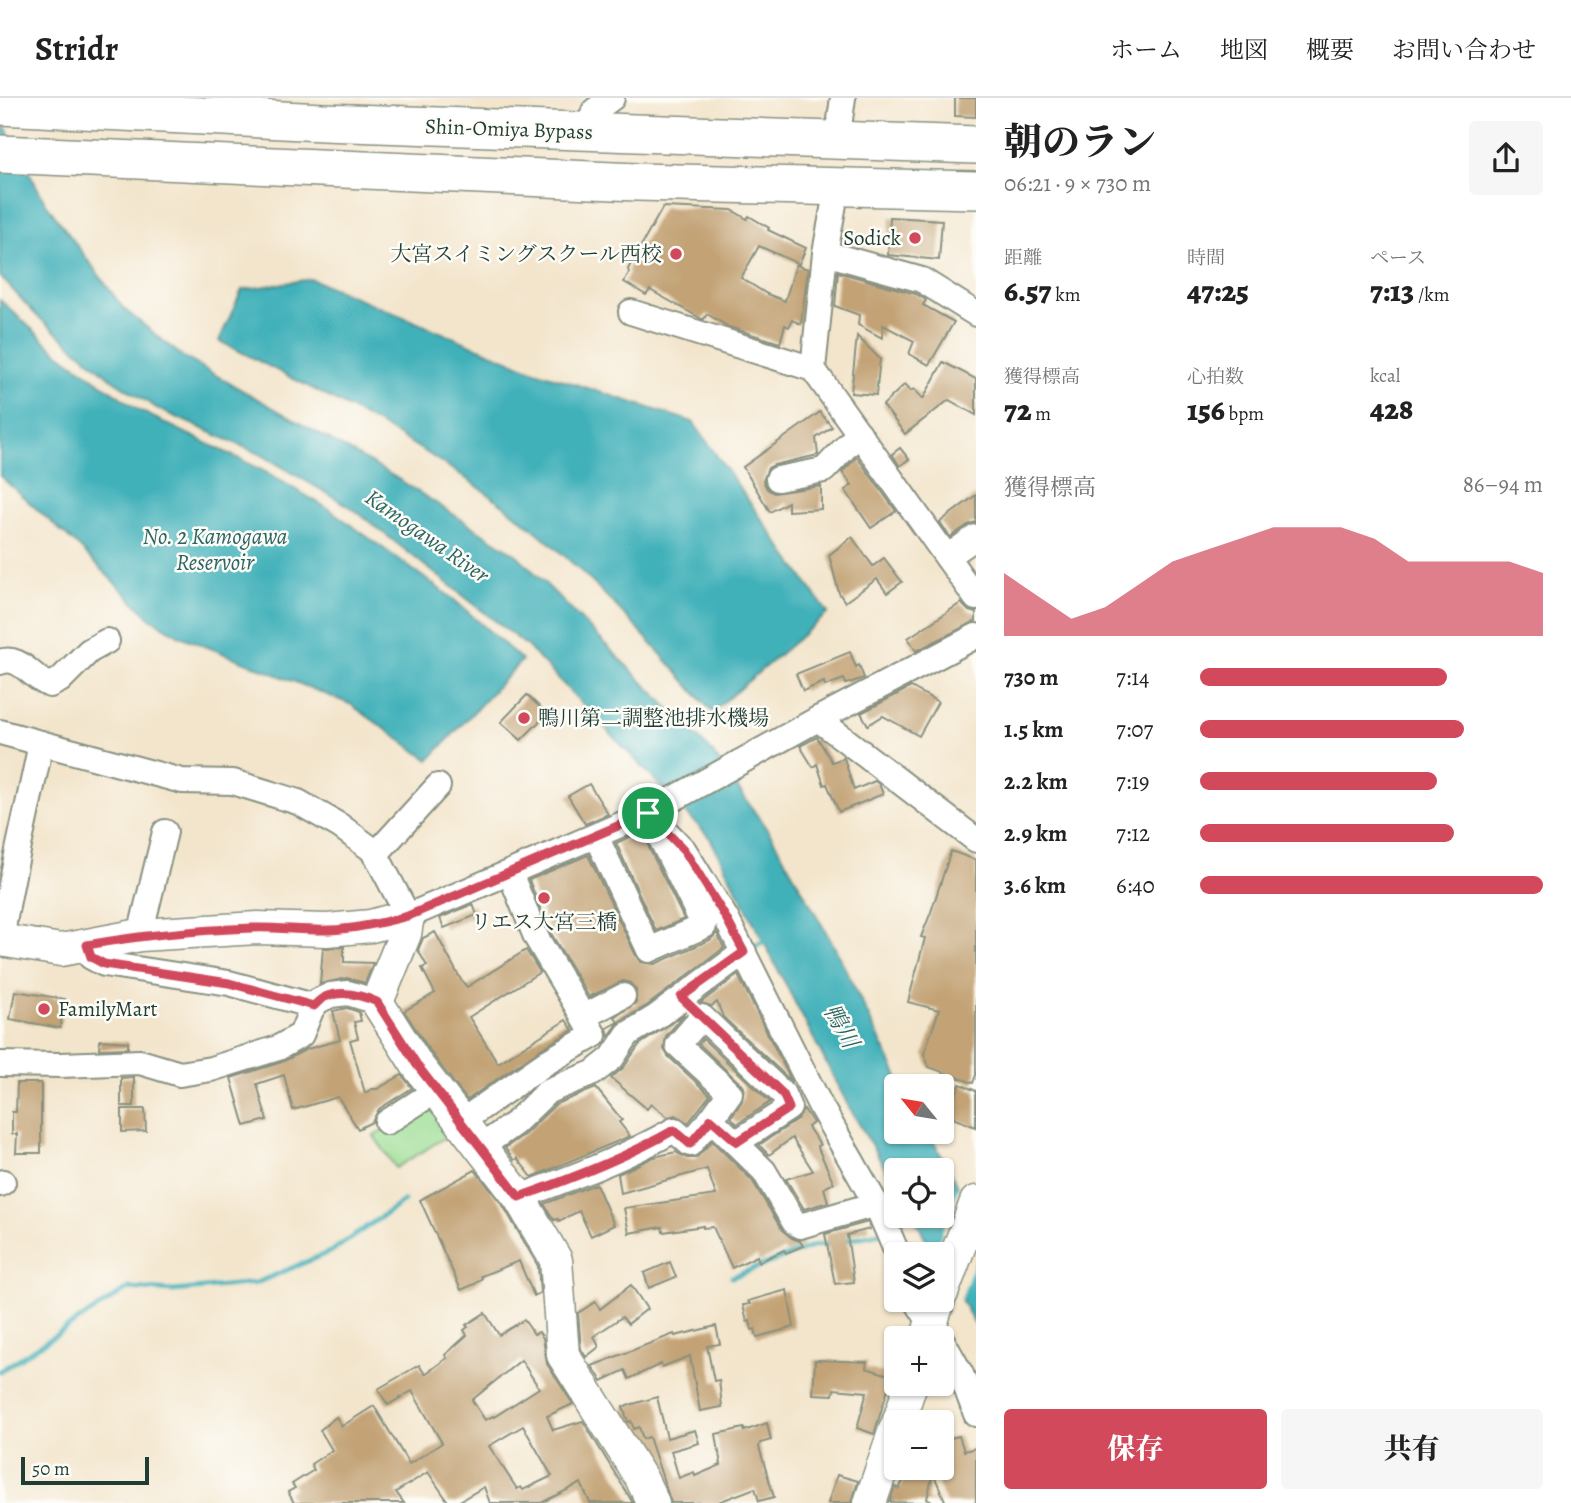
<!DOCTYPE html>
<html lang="ja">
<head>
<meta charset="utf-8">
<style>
	:root { --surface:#fff; --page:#f6f6f6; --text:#222; --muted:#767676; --line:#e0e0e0; --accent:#d1495b }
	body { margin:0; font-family:Alegreya,"Noto Serif JP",serif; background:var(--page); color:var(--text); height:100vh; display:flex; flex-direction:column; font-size:26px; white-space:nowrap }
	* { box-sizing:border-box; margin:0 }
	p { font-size:23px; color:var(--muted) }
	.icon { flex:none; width:38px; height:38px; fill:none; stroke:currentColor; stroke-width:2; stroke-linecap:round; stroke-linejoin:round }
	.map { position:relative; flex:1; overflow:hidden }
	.side { display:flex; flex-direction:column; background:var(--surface); width:595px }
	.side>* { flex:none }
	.needle { width:46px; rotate:300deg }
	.tools { position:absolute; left:884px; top:976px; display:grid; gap:14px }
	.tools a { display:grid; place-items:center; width:70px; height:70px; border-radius:7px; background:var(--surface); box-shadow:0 2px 5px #0004; font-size:35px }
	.scale { position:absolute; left:21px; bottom:18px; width:128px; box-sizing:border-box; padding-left:7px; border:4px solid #1f3d34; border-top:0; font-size:19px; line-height:24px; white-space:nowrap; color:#1f3d34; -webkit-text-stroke:5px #fdfcf7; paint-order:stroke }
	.pin { position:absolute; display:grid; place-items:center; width:60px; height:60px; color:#fff; margin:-30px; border:4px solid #fff; border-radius:50%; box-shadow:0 2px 7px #0007 }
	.round { display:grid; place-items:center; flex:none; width:74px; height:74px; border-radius:7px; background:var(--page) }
	.overview { display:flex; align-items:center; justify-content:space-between; height:119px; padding:0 28px }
	h1 { font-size:38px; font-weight:800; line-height:52px }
	.figures { display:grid; grid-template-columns:repeat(3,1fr); gap:10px; height:119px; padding:7px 28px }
	.figures div { display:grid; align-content:center }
	.figures b { font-size:30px; font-weight:800 }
	.figures small { font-size:19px; font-weight:400 }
	.figures p { font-size:19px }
	.chart { height:196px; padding:14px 28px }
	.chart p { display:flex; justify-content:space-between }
	.chart svg { width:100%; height:126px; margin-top:7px; fill:var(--accent); opacity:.7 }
	.action { display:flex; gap:14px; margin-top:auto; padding:14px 28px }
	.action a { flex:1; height:80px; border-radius:7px; background:var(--accent); color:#fff; font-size:28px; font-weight:800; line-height:80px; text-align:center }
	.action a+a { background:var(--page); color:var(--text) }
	ul { padding:0 28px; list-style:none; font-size:23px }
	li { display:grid; grid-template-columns:112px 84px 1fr; align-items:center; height:52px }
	li i { height:18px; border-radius:9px; background:var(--accent) }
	header { display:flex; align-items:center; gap:42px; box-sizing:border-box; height:98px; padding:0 35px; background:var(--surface); border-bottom:2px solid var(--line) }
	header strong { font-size:33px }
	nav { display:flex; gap:38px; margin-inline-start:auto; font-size:24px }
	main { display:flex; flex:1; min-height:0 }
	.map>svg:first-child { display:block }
</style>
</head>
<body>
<header>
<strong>Stridr</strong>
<nav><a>ホーム</a><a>地図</a><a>概要</a><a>お問い合わせ</a></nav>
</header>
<main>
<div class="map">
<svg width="976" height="1405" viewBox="0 0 976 1405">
	<rect width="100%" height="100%" fill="#fdfcf7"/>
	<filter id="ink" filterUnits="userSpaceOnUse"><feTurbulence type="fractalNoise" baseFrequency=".0143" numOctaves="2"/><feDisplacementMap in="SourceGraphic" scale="14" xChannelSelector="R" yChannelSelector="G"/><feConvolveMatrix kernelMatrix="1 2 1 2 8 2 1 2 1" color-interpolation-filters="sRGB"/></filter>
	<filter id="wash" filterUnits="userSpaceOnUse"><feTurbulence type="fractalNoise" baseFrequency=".00686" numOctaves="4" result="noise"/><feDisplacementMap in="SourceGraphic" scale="28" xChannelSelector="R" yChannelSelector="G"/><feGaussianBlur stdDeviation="1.57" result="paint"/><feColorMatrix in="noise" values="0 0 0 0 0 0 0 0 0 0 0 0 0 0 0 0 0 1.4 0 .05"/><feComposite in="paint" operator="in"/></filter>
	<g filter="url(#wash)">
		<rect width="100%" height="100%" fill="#f3e5cc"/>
		<!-- green -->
		<path fill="#9dde95" stroke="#5e8e64" stroke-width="2" d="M435 1001 457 1032 396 1070 374 1038Z"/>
		<!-- water -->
		<g fill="#40b0b9" stroke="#307676" stroke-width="2">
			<path d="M0 19 45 104 124 211 182 258 395 379 517 457 712 654 771 737 835 850 903 989H896V1034H928L976 1120V1228L942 1168V1157H935L913 1118H942V1073H896V1089L848 1007 710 740 527 548 352 410 260 356 160 312 113 282 37 218 0 178Z"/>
			<path d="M311 181 535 273 693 324 828 515 712 614C659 553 604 491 542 438 446 356 331 299 219 243L242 192Z"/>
			<path d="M0 202 57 254 140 313 262 372 329 411 452 500 522 562 429 662 350 606 180 538 149 519 80 450 0 378Z"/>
		</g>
		<!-- pier -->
		<path fill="#f3e5cc" d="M960 1084 976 1113V1160L959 1206 942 1175V1157H934Z"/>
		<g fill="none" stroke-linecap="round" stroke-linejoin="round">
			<!-- stream -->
			<g stroke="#40b0b9" stroke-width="5">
				<path d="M749 851 768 841"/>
				<path d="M894 1127 910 1118"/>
				<path d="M841 1143 880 1135"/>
				<path d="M732 1179 814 1148 832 1145"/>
				<path d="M0 1273 129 1190 173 1193 256 1185 332 1153 404 1103"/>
			</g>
		</g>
		<g id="blocks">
			<!-- building -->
			<g fill="#c3a376" fill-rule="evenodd">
				<path d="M955 0H976V19L955 18Z"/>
				<path d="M663 109 732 112 747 121 749 118 769 130 768 132 806 150 799 166 759 148 741 180 767 196 785 203 796 167 808 171 801 226 792 222 789 229 785 227 780 245 729 229 707 216 704 221H702L650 192 646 197 624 184 629 175 628 171Z"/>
				<path d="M890 119 942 122 939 162 888 157Z"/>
				<path d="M838 174 916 196 926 202 923 207 954 224 929 267 909 256 914 243 883 227 882 240 858 227 859 217 835 208Z"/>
				<path d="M857 238 880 261 876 297 851 295Z"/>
				<path d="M943 264 976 281V317L949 302 905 336 883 307 905 286 911 293 914 291 923 301Z"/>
				<path d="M820 314 832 329 816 340 818 357 774 367 768 370 763 383 767 391 774 395 821 388V411L788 413V404L770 414 743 369Z"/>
				<path d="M900 350 909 361 900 368 892 356Z"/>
				<path d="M857 359 896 413 871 430 845 392 852 387 842 374Z"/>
				<path d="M976 397V424L968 427 950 439 940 424Z"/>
				<path d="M852 439 873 468 884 460 902 484 887 495 877 481 845 504 839 495 829 457Z"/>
				<path d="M961 505 969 513 976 515V523L916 553 908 540Z"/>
				<path d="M850 554 856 569 859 567 864 580 846 586 844 581 825 588 824 584 803 593 796 576Z"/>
				<path d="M911 589 938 604 919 638 883 618 868 627 861 615Z"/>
				<path d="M527 597 547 616 521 642 501 624Z"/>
				<path d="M817 639 832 664 844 660 854 692 875 683 879 686 883 696 839 714 827 686 824 687 817 666 813 669 800 648Z"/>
				<path d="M589 686 608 716 585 726 568 698Z"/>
				<path d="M644 733 649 737V750L684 821 656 833 616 745Z"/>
				<path d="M951 753 976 762V977L973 985 929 969 924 956 939 912 908 904 925 840 921 839 931 814Z"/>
				<path d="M588 757 636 858 641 864 655 866 710 842 717 835 724 850 648 907 620 923 609 938 607 930 618 924 615 919 636 905V892L630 885 623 883 589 899 549 832 529 782Z"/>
				<path d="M473 806 477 817 444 830 440 820Z"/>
				<path d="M435 834 461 882 467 889 526 852 540 874 469 919 498 965 566 922 573 932 539 952 467 1002 432 956 404 913 435 895 422 870 427 868 418 852 423 840Z"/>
				<path d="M344 849V864L373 865 365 885 347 880 320 886 323 850Z"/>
				<path d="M738 877 792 984 723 919 717 904 712 908 700 905Z"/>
				<path d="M15 893 65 901 60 930 10 921Z"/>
				<path d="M347 910 359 914 361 923 354 924 358 940 350 942 365 995 372 991H377L402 977 412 990 379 1011 372 1024 358 1031 338 999 293 1012 284 977 257 986 267 1022 245 1028 231 980 282 964 307 951 340 942 333 913Z"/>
				<path d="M685 916 666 938 664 951 668 958 710 997 688 1025 676 1017 668 1019 651 1006 647 1011 611 980 624 969 639 947Z"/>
				<path d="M703 941 770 1004 737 1026 731 1019 742 1003 744 989 699 946Z"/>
				<path d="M100 942 128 944V950L99 951Z"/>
				<path d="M134 979V1008H121V980Z"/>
				<path d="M17 985H41V1055H16L17 1036H12V1014H16Z"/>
				<path d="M960 986 976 993V1029L955 1021 950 1010Z"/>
				<path d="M596 990 622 1022 619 1024 630 1038 532 1079 517 1060 514 1062 505 1050 525 1036 556 1006Z"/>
				<path d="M122 1011H145L146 1033 122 1034Z"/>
				<path d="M804 1011 813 1025 808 1029 820 1047 817 1048 834 1085 824 1090 828 1104 804 1111 786 1081 813 1073 792 1040 769 1057 759 1047 797 1022Z"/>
				<path d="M712 1043 752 1082 782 1132 792 1140 800 1143 803 1148 786 1155 784 1152 759 1164 757 1158 732 1170 713 1129 703 1130V1128L663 1134 662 1129 629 1135 624 1110 716 1097 707 1071 621 1095 618 1076 654 1059 676 1054 687 1060H696Z"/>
				<path d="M475 1072 504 1109 538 1168 540 1195 534 1198 519 1163 481 1178 482 1180 475 1186 461 1192 420 1102Z"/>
				<path d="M596 1086 614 1127 591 1138 579 1113 559 1123 558 1121 554 1122 544 1106Z"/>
				<path d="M868 1124 870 1131 847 1137 854 1184 835 1186 825 1136Z"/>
				<path d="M670 1164 676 1179 649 1190 644 1175Z"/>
				<path d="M631 1187 647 1211 628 1226 622 1219 594 1238 599 1249 586 1259 581 1251 578 1215 595 1204 600 1211Z"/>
				<path d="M787 1192 794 1229 757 1239 755 1231 752 1232 750 1223 747 1224 743 1207 750 1206 748 1203Z"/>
				<path d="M485 1215 499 1237 524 1222 534 1236 539 1234 543 1240 547 1266 573 1306 547 1318 553 1332 583 1323 633 1405H590L581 1385 541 1405H490L484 1389 456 1405H449L428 1374 396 1394 404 1405H294L288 1394 295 1390 292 1386 314 1372 311 1366 332 1352 320 1332 336 1319 342 1328 374 1308 409 1366 442 1345 412 1293 388 1307 378 1291 419 1267 425 1276 447 1260 445 1257 467 1237 464 1232 468 1229 466 1227ZM521 1262 539 1290 494 1319 493 1318 485 1322 472 1302ZM523 1328 552 1378 523 1392 521 1389 517 1391 489 1348Z"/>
				<path d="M716 1228 720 1246 707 1248 714 1283 719 1282 722 1309 700 1313 690 1258 662 1269 661 1266 629 1281 625 1272 602 1283 592 1268 674 1236 675 1238Z"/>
				<path d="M815 1262 867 1264 866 1270 892 1278 874 1336 857 1330 867 1294 834 1291 833 1297 813 1296Z"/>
				<path d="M657 1299 667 1340 695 1332 699 1345 671 1353 679 1380 694 1374 695 1378 721 1367 716 1336 744 1330V1333L767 1325 771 1342 760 1345 759 1349 774 1399 759 1403 755 1390 716 1405H671L649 1339 643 1341 639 1329 634 1331 631 1323 628 1324 623 1309Z"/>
				<path d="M959 1338 964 1353 976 1350V1405H946L933 1375 927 1401 934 1405 890 1404 895 1389 899 1391 902 1385 908 1370H942V1342Z"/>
				<path d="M837 1377 858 1383 852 1405H828Z"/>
			</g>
		</g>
	</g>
	<g filter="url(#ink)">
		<use href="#blocks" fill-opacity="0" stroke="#899180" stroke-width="2"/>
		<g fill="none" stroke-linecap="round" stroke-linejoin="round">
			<defs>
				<g id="minor">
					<path d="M588 34 594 13 612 0"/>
					<path d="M837 43 843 0"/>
					<path d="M825 155 922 182 976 216"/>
					<path d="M631 214 813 271 976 500"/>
					<path d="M813 271 825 155 834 106"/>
					<path d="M778 381 824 372 859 335"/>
					<path d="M947 459 976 439"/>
					<path d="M0 564C20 556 32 581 50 587L60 582 89 553 107 543"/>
					<path d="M818 621 976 742"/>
					<path d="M0 634 182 683 233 684 298 704 340 728 374 753 408 818 648 715 818 621 976 538"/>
					<path d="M648 715 684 752 726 820 821 1009 876 1106 898 1157"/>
					<path d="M596 738 649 852 704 828 662 743"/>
					<path d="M375 757 438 688"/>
					<path d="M140 837 165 734"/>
					<path d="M1 843C11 776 28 711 41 645"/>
					<path d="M87 847 91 859 104 866 229 885 314 908"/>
					<path d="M583 919 623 898"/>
					<path d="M0 966 61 967 140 964 180 976 211 971 278 950 301 937 312 910 318 903 331 897 348 895 377 904"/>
					<path d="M711 1021 730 995 678 947 702 919 783 996 789 1010 737 1044"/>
					<path d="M462 1023 547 964 594 937 536 839 510 775"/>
					<path d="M387 1024 437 992"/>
					<path d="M481 1049 515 1025 548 993 593 975 612 960 628 936 656 919 744 854"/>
					<path d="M0 1086 3 1084"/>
					<path d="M519 1099C571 1080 625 1060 674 1032L690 1046 711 1021 764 1073 794 1124 800 1128 876 1106"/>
					<path d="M916 1202 938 1237"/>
					<path d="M942 1242 961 1276 976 1316"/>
				</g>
				<g id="major">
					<path d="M0 842 61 852 140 837 257 830 327 832 371 828 408 818 405 836 377 904 417 967 519 1099 556 1162 563 1257 641 1380 653 1405"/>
					<path d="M942 1195 976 1104"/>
					<path d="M926 1241 939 1202"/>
					<path d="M898 1325 911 1286"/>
					<path d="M870 1405 896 1329"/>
				</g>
				<g id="highway">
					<path d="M0 8 323 24 976 47"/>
					<path d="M0 56 637 84 976 92"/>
				</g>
			</defs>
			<!-- minor casing -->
			<use href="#minor" stroke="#899180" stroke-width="28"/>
			<!-- major casing -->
			<use href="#major" stroke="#899180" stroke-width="35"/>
			<!-- highway casing -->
			<use href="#highway" stroke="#899180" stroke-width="40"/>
			<!-- minor -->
			<use href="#minor" stroke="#fff" stroke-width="24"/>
			<!-- major -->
			<use href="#major" stroke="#fff" stroke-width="32"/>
			<!-- highway -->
			<use href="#highway" stroke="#fff" stroke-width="37"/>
		</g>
	</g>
	<g fill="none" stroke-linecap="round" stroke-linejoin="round" filter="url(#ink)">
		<defs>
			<path id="route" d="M648 715 684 752 726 820 744 854 681 899 783 996 789 1010 737 1044 711 1021 690 1046 674 1032C625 1060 571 1081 519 1099L417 967 377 904C357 895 329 889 314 908L229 885 104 866 91 859 87 847C142 837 197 832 253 830 278 829 304 833 329 832 357 831 382 825 408 818Z"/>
		</defs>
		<!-- route casing -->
		<use href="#route" stroke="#fff" stroke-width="14"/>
		<!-- route -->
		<use href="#route" stroke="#d1495b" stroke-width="9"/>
	</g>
	<!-- markers -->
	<g fill="#d1495b" stroke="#fdfcf7" stroke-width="2.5">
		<circle cx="915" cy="140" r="7"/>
		<circle cx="676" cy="156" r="7"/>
		<circle cx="524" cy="620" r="7"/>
		<circle cx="544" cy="800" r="7"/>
		<circle cx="44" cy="911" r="7"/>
	</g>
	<g text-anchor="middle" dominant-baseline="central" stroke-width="5" stroke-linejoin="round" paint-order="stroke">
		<!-- street labels -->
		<g font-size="21" fill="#1f3d34" stroke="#fdfcf7">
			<text transform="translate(509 31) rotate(2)">Shin-Omiya Bypass</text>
		</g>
		<!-- poi labels -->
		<g font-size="21" fill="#1f3d34" stroke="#fdfcf7" text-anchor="end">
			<text x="901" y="140">Sodick</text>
			<text x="662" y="156">大宮スイミングスクール西校</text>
			<text x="538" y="620" text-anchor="start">鴨川第二調整池排水機場</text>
			<text x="544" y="824" text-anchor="middle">リエス大宮三橋</text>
			<text x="58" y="911" text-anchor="start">FamilyMart</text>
		</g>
		<!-- water labels -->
		<g font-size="23" font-style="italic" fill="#2b6563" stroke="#fdfcf7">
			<text x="215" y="438">No. 2 Kamogawa<tspan x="215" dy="26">Reservoir</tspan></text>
			<text transform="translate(427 438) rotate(35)">Kamogawa River</text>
			<text transform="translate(841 928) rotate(61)">鴨川</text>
		</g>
	</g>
</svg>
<div class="tools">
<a><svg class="needle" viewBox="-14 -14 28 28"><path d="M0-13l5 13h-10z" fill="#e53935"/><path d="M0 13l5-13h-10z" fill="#767676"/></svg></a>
<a><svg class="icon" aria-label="locate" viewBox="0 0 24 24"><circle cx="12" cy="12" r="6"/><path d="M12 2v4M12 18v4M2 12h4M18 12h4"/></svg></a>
<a><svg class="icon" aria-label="layers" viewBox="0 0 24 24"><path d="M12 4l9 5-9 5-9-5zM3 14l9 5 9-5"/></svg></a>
<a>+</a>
<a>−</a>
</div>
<div class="scale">50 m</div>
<div class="pin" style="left:648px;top:715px;background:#1e9e55"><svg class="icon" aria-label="arrive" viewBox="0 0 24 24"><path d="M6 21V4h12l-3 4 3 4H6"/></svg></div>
</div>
<section class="side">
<div class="overview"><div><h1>朝のラン</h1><p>06:21 · 9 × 730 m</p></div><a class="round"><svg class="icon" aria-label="share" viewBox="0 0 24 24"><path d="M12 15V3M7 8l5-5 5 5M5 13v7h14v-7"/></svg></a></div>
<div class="figures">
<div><p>距離</p><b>6.57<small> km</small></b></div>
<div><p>時間</p><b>47:25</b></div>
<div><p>ペース</p><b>7:13<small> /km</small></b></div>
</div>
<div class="figures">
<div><p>獲得標高</p><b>72<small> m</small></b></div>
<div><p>心拍数</p><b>156<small> bpm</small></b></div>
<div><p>kcal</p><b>428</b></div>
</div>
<div class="chart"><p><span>獲得標高</span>86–94 m</p>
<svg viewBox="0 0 160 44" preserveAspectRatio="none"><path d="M0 44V22L10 30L20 38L30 34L40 26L50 18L60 14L70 10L80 6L90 6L100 6L110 10L120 18L130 18L140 18L150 18L160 22V44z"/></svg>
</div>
<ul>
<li><b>730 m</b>7:14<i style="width:72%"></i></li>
<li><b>1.5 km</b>7:07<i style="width:77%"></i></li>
<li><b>2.2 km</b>7:19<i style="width:69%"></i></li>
<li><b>2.9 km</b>7:12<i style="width:74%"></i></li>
<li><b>3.6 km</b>6:40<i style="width:100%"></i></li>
</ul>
<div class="action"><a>保存</a><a>共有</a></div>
</section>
</main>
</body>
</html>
